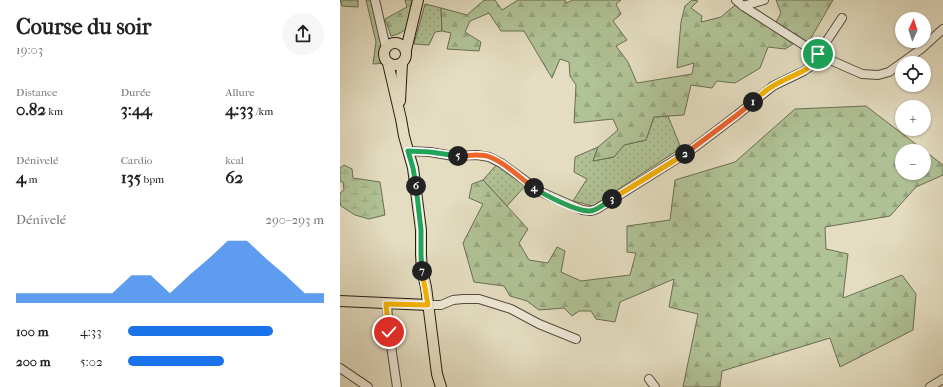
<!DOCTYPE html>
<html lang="fr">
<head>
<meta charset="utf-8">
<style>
	:root { --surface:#fff; --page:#f6f6f6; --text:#222; --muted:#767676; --accent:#1a73e8 }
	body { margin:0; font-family:"IM FELL French Canon",serif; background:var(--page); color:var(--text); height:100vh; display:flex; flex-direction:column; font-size:15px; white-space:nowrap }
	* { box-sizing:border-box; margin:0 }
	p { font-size:13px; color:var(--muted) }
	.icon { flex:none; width:22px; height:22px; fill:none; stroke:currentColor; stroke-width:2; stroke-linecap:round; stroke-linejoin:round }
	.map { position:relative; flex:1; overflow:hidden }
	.drawer { display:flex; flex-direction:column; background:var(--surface); width:340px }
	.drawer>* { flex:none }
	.needle { width:26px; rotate:3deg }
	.controls { position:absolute; left:555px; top:12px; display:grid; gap:8px }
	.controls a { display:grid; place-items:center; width:36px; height:36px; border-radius:50%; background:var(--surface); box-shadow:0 1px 3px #0004; font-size:20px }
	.pin { position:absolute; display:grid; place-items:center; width:34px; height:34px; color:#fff; margin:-17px; border:2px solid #fff; border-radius:50%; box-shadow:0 1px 4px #0007 }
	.km { position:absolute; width:20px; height:20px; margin:-10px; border-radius:50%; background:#222; color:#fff; font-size:11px; line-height:20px; text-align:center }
	.round { display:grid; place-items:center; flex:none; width:42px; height:42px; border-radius:21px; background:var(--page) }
	.overview { display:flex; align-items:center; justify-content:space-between; height:68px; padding:0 16px }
	h1 { font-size:22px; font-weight:700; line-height:30px }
	.figures { display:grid; grid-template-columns:repeat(3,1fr); gap:6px; height:68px; padding:4px 16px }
	.figures div { display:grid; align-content:center }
	.figures b { font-size:17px; font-weight:700 }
	.figures small { font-size:11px; font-weight:400 }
	.figures p { font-size:11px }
	.chart { height:112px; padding:8px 16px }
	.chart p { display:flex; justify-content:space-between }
	.chart svg { width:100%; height:72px; margin-top:4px; fill:var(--accent); opacity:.7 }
	ul { padding:0 16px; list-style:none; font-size:13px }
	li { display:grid; grid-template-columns:64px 48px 1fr; align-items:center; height:30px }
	li i { height:10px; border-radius:5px; background:var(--accent) }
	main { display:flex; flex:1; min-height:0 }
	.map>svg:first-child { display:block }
</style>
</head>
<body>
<main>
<section class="drawer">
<div class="overview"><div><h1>Course du soir</h1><p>19:03</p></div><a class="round"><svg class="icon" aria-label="share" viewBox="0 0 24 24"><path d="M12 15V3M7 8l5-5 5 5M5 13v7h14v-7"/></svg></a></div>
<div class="figures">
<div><p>Distance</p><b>0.82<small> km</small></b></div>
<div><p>Durée</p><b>3:44</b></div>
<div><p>Allure</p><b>4:33<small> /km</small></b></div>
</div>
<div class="figures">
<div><p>Dénivelé</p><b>4<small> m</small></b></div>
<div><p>Cardio</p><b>135<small> bpm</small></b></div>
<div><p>kcal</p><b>62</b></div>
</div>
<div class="chart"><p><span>Dénivelé</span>290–293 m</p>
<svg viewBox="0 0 160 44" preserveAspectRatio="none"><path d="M0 44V38L10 38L20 38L30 38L40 38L50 38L60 27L70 27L80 38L90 27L100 17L110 6L120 6L130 17L140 27L150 38L160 38V44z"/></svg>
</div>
<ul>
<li><b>100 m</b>4:33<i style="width:74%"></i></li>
<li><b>200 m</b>5:02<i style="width:49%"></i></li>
</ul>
</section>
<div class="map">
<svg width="603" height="387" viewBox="0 0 603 387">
	<defs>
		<pattern id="grass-dots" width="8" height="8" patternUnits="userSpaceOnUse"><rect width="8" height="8" fill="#b0c296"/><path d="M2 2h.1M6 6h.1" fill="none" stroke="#97a680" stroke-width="1.8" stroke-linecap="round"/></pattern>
		<pattern id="forest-firs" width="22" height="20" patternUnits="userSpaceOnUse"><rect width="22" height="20" fill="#b0c296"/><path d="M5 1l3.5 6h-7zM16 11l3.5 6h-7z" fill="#97a680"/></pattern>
		<pattern id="wetland-marsh" width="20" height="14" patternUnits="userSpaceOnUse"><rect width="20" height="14" fill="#b0c296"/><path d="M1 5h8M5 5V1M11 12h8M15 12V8" fill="none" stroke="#97a680"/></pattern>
	</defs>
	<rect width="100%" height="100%" fill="#e4ddc1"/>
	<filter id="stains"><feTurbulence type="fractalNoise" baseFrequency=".005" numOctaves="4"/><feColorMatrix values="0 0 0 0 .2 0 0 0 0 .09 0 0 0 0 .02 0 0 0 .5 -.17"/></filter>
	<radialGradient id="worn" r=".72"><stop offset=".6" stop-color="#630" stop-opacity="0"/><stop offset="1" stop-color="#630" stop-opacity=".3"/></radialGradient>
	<!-- grass -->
	<g fill="url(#grass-dots)" stroke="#6b6e54">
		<path d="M0 0H18V7L2 6Z"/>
		<path d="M26 0H32L48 63 33 64 36 42Z"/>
		<path d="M85 4 101 8 102 31 95 32 89 45 74 44Z"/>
		<path d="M328 116 341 148 253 206 233 201 247 179 234 172 235 157 258 147 253 161 274 157 284 145 306 140 314 117Z"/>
		<path d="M157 164 185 186 167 206 143 180Z"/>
	</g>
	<!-- forest -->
	<g fill="url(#forest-firs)" stroke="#6b6e54" fill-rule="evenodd">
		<path d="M65 0H77C71 18 72 32 51 36L45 19 67 7Z"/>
		<path d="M146 0H155L162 10 178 0H225L226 3 233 0H281L276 4 281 14 273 21 287 40 276 46 288 62 297 83 352 74 354 63 337 68 341 22 345 6 352 0 358 1 351 8 362 16 361 22 381 17 395 5 453 44 445 49 428 47 420 68 395 83 377 81 372 88 351 85 344 115 314 117 306 140 284 145 274 157 253 161 258 147 278 130 273 119 234 123 236 85 230 76 229 62 220 59 212 78 184 31H161L149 13 130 21 125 32 141 42 139 51 107 49 111 33 102 31 101 8 127 15 143 1Z"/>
		<path d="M436 0H493L468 43 436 22 441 13Z"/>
		<path d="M526 106 603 165V175L576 187 550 216 485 227 486 249 508 254 503 298 562 275 576 294 573 330 500 367 490 338 382 371 380 387H343L358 314 329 307 334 279 280 302 275 322 256 319 251 311H239L232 316 224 308 199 310 187 301 170 296 164 286 134 282 123 243 143 204 129 198 132 184 143 180 188 229 179 243 189 260 208 263 217 247 225 251 221 272 241 281 290 275 296 253 287 252V226L330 220 335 180 395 162 455 109ZM562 151H584V173H562Z"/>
	</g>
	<!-- wetland -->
	<path fill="url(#wetland-marsh)" stroke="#6b6e54" d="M4 165 12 169 13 178 40 182 45 215 29 219 15 215 1 206 0 202V193L4 190 3 182 0 181V168Z"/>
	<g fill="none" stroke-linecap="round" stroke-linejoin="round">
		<defs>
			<g id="minor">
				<path d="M35 0 46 48"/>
				<path d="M396 0 403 6 481 56 522 74 538 75 549 72 581 49 603 29"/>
				<path d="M403 6 424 0"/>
				<path d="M478 54 502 18"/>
				<path d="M68 151 90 152 113 156 137 155 149 157 161 163 201 192 242 210 251 211 257 209 351 150 397 115 433 86 464 71 474 64 481 56"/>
				<path d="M47 304 49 332 57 387"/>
				<path d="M88 305H101L113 300 123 299H139L171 309 199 324 236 339"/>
				<path d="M0 368 28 387"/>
				<path d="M309 379 315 387"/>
				<path d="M590 387 603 379"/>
			</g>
			<g id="major">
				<circle cx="55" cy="54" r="11"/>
				<path d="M66 50 78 0"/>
				<path d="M48 63 61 119 64 136 73 168 81 230V255L82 270 86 287 97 374 101 387"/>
				<path d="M60 101 62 63"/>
				<path d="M0 301 88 305"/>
			</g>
		</defs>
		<!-- minor casing -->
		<use href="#minor" stroke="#564b3d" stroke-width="10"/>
		<!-- major casing -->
		<use href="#major" stroke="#261a11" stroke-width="12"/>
		<!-- minor -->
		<use href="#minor" stroke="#ede9d7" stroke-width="8"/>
		<!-- major -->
		<use href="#major" stroke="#e4ddc1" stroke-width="10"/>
	</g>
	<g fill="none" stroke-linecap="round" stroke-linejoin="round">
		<defs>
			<path id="split-1" d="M413 102C419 96 426 90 433 86 451 75 467 73 481 56L478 54"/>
			<path id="split-2" d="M345 154 397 115 413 102"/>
			<path id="split-3" d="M272 199 345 154"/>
			<path id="split-4" d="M194 188C205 195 237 212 250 211 257 211 265 203 272 199"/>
			<path id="split-5" d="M118 156C128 156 140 153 150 157 166 163 180 178 194 188"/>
			<path id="split-6" d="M76 186 73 168 68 151 90 152 118 156"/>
			<path id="split-7" d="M76 186 81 230V255L82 271"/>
			<path id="split-8" d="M49 332 46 304 88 305 82 271"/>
		</defs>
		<!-- split-1 casing -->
		<use href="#split-1" stroke="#fff" stroke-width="8"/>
		<!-- split-2 casing -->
		<use href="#split-2" stroke="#fff" stroke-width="8"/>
		<!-- split-3 casing -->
		<use href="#split-3" stroke="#fff" stroke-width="8"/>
		<!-- split-4 casing -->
		<use href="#split-4" stroke="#fff" stroke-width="8"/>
		<!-- split-5 casing -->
		<use href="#split-5" stroke="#fff" stroke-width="8"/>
		<!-- split-6 casing -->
		<use href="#split-6" stroke="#fff" stroke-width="8"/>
		<!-- split-7 casing -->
		<use href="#split-7" stroke="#fff" stroke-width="8"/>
		<!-- split-8 casing -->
		<use href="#split-8" stroke="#fff" stroke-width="8"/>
		<!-- split-1 -->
		<use href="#split-1" stroke="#f5b400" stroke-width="5"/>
		<!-- split-2 -->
		<use href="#split-2" stroke="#f0652b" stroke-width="5"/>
		<!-- split-3 -->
		<use href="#split-3" stroke="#f5b400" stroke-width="5"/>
		<!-- split-4 -->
		<use href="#split-4" stroke="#22a559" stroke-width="5"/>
		<!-- split-5 -->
		<use href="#split-5" stroke="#f0652b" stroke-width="5"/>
		<!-- split-6 -->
		<use href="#split-6" stroke="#22a559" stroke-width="5"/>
		<!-- split-7 -->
		<use href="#split-7" stroke="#22a559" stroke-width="5"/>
		<!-- split-8 -->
		<use href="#split-8" stroke="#f5b400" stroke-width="5"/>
	</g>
	<rect width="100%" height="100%" filter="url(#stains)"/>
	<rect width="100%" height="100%" fill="url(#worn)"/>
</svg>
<div class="controls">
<a><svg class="needle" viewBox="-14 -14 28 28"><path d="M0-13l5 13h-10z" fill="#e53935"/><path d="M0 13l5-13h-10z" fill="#767676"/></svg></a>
<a><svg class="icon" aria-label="locate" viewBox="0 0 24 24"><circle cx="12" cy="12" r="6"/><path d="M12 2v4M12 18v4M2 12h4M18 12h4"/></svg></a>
<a>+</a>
<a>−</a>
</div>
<div class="pin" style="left:478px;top:54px;background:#1e9e55"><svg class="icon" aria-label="arrive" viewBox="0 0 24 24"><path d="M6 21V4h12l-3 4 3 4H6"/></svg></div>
<div class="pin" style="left:49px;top:332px;background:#d93025"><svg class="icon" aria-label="check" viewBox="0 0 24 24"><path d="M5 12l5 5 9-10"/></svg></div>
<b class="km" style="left:413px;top:102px">1</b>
<b class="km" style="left:345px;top:154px">2</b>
<b class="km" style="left:272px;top:199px">3</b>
<b class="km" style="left:194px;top:188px">4</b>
<b class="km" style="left:118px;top:156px">5</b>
<b class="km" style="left:76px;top:186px">6</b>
<b class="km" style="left:82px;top:271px">7</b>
</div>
</main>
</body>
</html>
